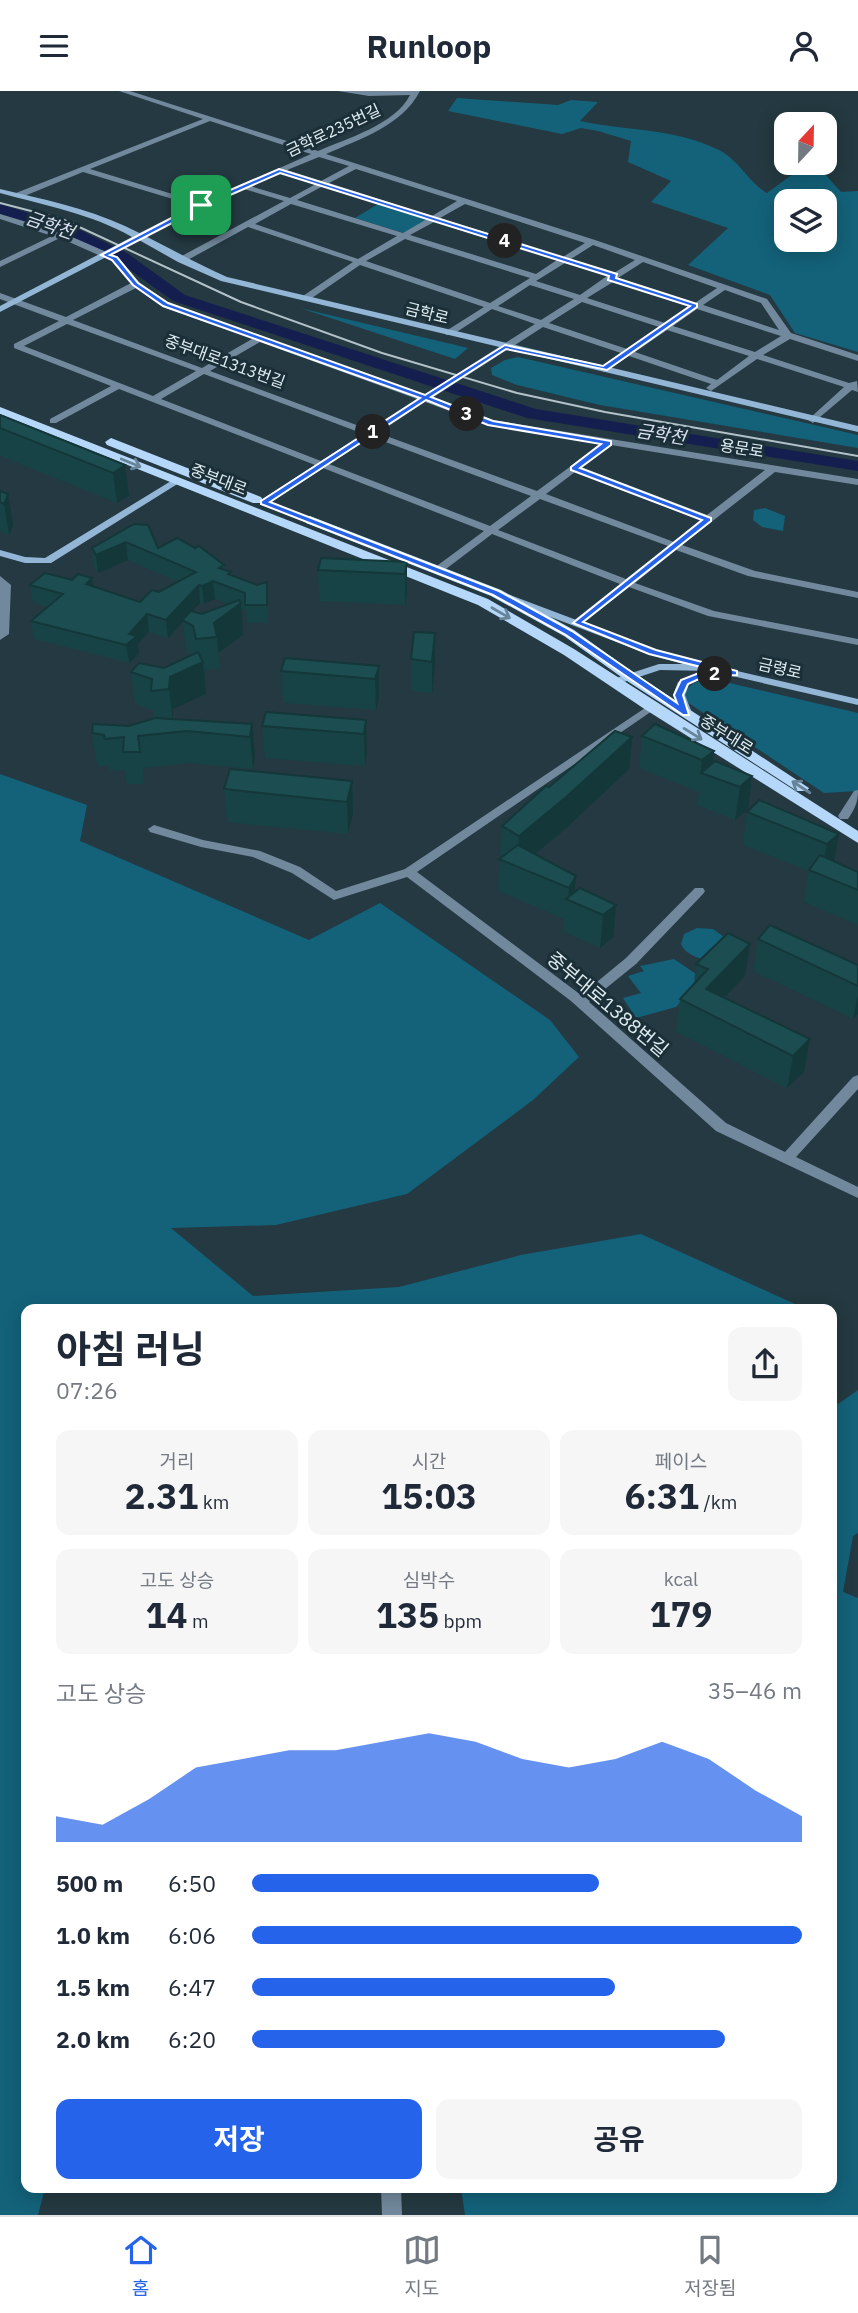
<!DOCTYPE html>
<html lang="ko">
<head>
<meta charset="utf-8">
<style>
	:root { --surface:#fff; --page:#f6f6f7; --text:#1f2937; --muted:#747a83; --line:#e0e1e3; --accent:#2563eb }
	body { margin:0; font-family:"IBM Plex Sans","Noto Sans KR",sans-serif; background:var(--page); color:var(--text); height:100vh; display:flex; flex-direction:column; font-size:26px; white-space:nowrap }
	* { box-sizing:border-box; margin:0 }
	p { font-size:23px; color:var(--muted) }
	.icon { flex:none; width:38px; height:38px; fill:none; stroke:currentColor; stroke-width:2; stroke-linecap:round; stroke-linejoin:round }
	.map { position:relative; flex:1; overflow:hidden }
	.sheet { position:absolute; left:21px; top:1213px; width:816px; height:889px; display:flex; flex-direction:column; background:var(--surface); border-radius:14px; box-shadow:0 4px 18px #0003 }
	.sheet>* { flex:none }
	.needle { width:46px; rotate:22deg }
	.buttons { position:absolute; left:774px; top:21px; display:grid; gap:14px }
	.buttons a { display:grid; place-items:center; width:63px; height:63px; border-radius:14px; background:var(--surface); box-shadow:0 4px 18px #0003; font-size:35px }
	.pin { position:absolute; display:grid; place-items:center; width:60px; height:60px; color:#fff; margin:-30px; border-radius:14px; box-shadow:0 4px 10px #0006 }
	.km { position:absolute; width:35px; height:35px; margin:-18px; border-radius:50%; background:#222; color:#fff; font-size:19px; line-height:35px; text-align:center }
	.round { display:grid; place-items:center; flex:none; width:74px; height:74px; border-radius:14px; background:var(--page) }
	.summary { display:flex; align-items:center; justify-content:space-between; height:119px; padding:0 35px }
	h1 { font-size:38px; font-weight:700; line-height:52px }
	.metrics { display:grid; grid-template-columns:repeat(3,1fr); gap:10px; height:119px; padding:7px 35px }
	.metrics div { display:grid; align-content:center; border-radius:14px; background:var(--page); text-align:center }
	.metrics b { font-size:35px; font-weight:700 }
	.metrics small { font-size:19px; font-weight:400 }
	.metrics p { font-size:19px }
	.chart { height:196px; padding:14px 35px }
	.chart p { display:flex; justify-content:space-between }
	.chart svg { width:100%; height:126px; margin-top:7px; fill:var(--accent); opacity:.7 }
	.cta { display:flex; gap:14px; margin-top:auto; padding:14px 35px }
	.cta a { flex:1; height:80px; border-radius:14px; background:var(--accent); color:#fff; font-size:28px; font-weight:700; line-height:80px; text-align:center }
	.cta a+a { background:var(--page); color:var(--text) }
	ul { padding:0 35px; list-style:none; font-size:23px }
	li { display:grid; grid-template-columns:112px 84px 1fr; align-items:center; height:52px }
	li i { height:18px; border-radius:9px; background:var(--accent) }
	header { display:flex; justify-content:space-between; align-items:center; height:91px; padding:0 35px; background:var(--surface); font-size:32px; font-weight:700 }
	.menu { display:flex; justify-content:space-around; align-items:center; height:98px; border-top:2px solid var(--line); background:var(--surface); font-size:19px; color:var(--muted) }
	.menu a { display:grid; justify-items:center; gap:4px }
	.menu .active { color:var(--accent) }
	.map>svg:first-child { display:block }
</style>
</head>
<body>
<header><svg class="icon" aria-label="menu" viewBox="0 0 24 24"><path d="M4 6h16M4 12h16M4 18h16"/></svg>Runloop<svg class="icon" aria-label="person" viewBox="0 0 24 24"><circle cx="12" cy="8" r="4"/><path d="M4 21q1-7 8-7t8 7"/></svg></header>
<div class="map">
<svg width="858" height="2124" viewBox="0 0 858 2124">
	<rect width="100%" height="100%" fill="#243941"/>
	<!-- green -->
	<g fill="#13627a" fill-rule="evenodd">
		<path d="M457 7 558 14 571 9 598 11 580 30C627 40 674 37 719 59 740 70 748 91 767 102L808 72H815L841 101 858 100V261L795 242 770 204 688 174 728 137 651 111 671 90 628 71 631 50 598 40 581 37 562 43 448 20ZM786 110H824V149H786Z"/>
		<path d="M378 113 428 128 404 142 355 127Z"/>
		<path d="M300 217 468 257 455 268Z"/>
		<path d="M518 266 858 344V357L600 314 517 294 492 284 491 277 505 269Z"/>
		<path d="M765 417 785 425 783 440 762 436 753 429 754 419Z"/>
		<path d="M708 587 858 622V700L824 702 687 611 684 600 694 592Z"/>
		<path d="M0 683 87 714 80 750 309 849 380 812 550 929 579 966 533 1009 407 1103 276 1134 171 1137 253 1205 399 1196 521 1164 641 1143 806 1218H26V2096L45 2097 38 2124H0Z"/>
		<path d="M697 837 713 838 728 849 702 868C693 865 685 862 681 853L684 843Z"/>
		<path d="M674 868 702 887 676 916 636 927 623 907 641 902 628 885 644 880 640 875Z"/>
		<path d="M858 1299V1442L853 1445 843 1501 858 1507V2124H465L461 2097 831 2096V1310L838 1313Z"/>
	</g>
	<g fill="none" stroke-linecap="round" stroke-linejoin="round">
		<!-- river -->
		<path fill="#151f4f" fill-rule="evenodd" d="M0 113 76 137 127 162 185 204 536 318 858 370V380L527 327 173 210 115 168 66 143 0 123Z"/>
		<!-- street -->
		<g fill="#72889c" fill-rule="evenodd">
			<path d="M119 0H130L318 60C346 48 396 33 410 4L369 5 338 0H420C402 35 360 48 326 63L595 149 767 208 791 242 858 264V270L790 248 763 264 849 292 857 290 858 301 852 299 813 332 808 329 810 327 844 296 757 268 711 300 706 297 711 293 629 265 604 281 599 278 601 276 621 262 543 236 432 307 493 329 858 388V394L775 381 682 454 755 480 858 501V507L748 485 676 459 635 492 714 520 858 548V554L708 525 629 496 581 534H573V530L620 493 492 443 442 481H434V477L484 440 323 377 267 413H261V409L315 374 119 298 56 332H50V328L111 295 14 257V253L59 230 0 208V202L66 226 131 192 112 170 60 147 0 176V170L52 145 0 128V123L63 142 118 166 139 191 169 212 424 304 535 233 492 218 452 244H446V240L484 216 360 174 309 209H303V205L353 171 248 136 184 171H178V167L284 110 244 98 140 147H137V143L196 115 83 81 22 106H16V102L203 28ZM210 30 311 63 202 112 90 78ZM319 66 349 75 321 90 287 79ZM356 78 457 110 432 125 329 92ZM280 82 316 93 290 107 250 95ZM323 95 427 128 403 142 297 109ZM291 113 397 145 358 168 255 133ZM465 113 585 152 563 166 440 127ZM434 131 557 169 536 183 410 144ZM405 148 530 187 490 212 366 170ZM593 154 635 169 614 182 571 168ZM643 171 717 197 695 212 618 187ZM565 172 607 185 580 204 536 190ZM613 191 690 216 665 232 587 207ZM530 194 574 208 541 229 498 215ZM136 197 163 216 252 248 202 277 73 229ZM725 199 761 212 779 239 703 214ZM582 211 659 236 627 258 549 232ZM697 218 781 245 755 261 673 235ZM67 233 196 280 153 305 24 255ZM667 239 749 265 717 289 635 261ZM260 251 417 308 370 339 210 280ZM204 283 364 343 321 370 161 308ZM425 311 491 335 601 353 537 400 378 342ZM372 346 531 405 490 435 329 373ZM611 354 765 379 707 424 581 376ZM575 381 701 429 674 451 546 403ZM540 408 668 455 626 488 498 439Z"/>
			<path d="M0 485 11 494 9 543 0 549Z"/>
			<path d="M651 613 655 614V618L417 781 581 904 626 867 695 797H703L705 800 703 803 636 873 589 911 726 1032 785 1061 853 986 858 984V998L796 1066 858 1096V1107L716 1040 571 910 407 786 334 809 292 782 253 766 201 756 150 741 148 738 154 734 203 749 260 760 300 776 336 800 405 778Z"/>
			<path d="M858 699C858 712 855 717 848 728H840L838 725 854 700Z"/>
			<path d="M381 2096H401L402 2124H382Z"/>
		</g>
		<!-- secondary -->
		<g fill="#93b6d6" fill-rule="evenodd">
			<path d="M0 98C42 108 86 117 125 135 159 151 191 170 227 186L858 335V341L221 190 178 171 139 149 0 221V215L132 146C92 123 44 114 0 102Z"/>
			<path d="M176 387 181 390 179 392 51 472H25L0 465V459L25 466 45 467Z"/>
			<path d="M510 504 656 559 693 569V573H707L858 608V614L719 582 718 585 704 587 689 593 685 604 692 622 690 624H682L673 604 678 591 698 582 710 580 660 579 618 593H610V589L659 573H683L648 563 506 509 505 507Z"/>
		</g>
		<!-- primary -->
		<g fill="#b5d8fa" fill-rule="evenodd">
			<path d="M0 316 488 508 574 558 858 740V752L646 619 564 564 478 514 0 323Z"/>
			<path d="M111 347 261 406 263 409 261 412H253L107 354 105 351Z"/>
			<path d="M310 425 501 499 574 539 634 582 809 697 807 700H797L624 588 564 545 491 505 306 432V426Z"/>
		</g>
		<!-- tram -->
		<path stroke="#b3c2c8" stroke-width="2" d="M0 112 62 128 241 211 382 262 517 302 605 321 858 365"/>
	</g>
	<!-- wall -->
	<g fill="#184346" fill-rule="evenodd">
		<path d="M0 324 125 374 129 405 117 412 0 365Z"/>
		<path d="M0 400 13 434 9 444 0 440Z"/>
		<path d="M134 433 158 457 224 474 225 479 231 484 257 494 267 491 268 532H247L246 519 241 518 243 544 218 562 220 578 204 579 206 603 173 618V628L252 633 255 665 253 678 190 672 143 677 144 693H127L125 679 110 680 109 676 97 674 92 642 129 635 154 627 153 619 135 613 131 581 164 577 192 564 186 560 183 531 168 547 149 541 138 553 139 563 129 572 34 548 31 530 48 516 33 512 30 494 93 495 140 511 178 491 128 469 98 482 94 475 92 457ZM215 508 229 513 202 523 192 520 200 512 204 513Z"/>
		<path d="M407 471V502L405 514 320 510 318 479Z"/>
		<path d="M435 542V574L432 602 411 600V568Z"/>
		<path d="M379 575V607L376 619 283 612 281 580Z"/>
		<path d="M366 629 367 661 365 675 265 667 262 635Z"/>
		<path d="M642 645 714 660 713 672 752 685 748 718 735 729 697 714 699 701 639 677Z"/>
		<path d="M632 646 629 678 563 740 535 763 576 785 575 801 616 814 613 846 600 857 564 841V828L498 800 502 735Z"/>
		<path d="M352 690 353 722 348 743 227 731 224 698Z"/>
		<path d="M747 721 839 743 834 770 858 781V834L804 811 809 780 743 754Z"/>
		<path d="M758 848 858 874V923L853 928 753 880Z"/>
		<path d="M696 873 745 885 724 907 810 948 804 981 787 997 676 941 680 908 694 893Z"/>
	</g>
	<!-- shaded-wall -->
	<g fill="#143739">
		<path d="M125 374 129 405 117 412 113 382Z"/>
		<path d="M8 403 13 434 9 444 4 413Z"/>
		<path d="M126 451 128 469 98 482 96 464Z"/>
		<path d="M407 471V502L405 514V483Z"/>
		<path d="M92 487 95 505 86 493Z"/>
		<path d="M213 490 215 508 204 513 202 495Z"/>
		<path d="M199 494 200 512 184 529H182L183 531 168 547 166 529Z"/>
		<path d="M241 512 243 544 218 562 217 546 214 532Z"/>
		<path d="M147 523 149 541 138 553 139 563 129 572 126 554 129 543Z"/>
		<path d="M435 542V574L432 602V571Z"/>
		<path d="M203 571 206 603 173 618V630L169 598 170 586Z"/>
		<path d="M379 575V607L376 619 375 588Z"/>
		<path d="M366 629 367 661 365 675 364 643Z"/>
		<path d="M252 633 255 665 253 678 250 646Z"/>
		<path d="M632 646 629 678 563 740 519 776 517 775 519 745Z"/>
		<path d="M714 660 711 686 701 682 699 701 702 669Z"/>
		<path d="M752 685 748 718 735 729 740 696Z"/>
		<path d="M352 690 353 722 348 743 347 711Z"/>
		<path d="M839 743 833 776 821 785 827 753Z"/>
		<path d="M576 785 574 812 568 809 569 797Z"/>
		<path d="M616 814 613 846 600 857 603 824Z"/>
		<path d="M750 853 745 885 709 923 706 898Z"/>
		<path d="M858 904V923L853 928Z"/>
		<path d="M810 948 804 981 787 997 793 965Z"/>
	</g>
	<!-- building -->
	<g fill="#1c4e51" stroke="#143739" stroke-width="2">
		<path d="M0 324 125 374 113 382 0 337Z"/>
		<path d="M0 400 8 403 4 413 0 411Z"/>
		<path d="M134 433 148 434 158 457 177 447 195 457 199 455 224 474 219 477 231 481 228 483 257 494 267 491V514H245V502L213 490 202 495 199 494 166 529 147 523 129 543 137 545 126 554 31 530 63 503 30 494 45 482 72 489 78 483 92 487 86 493 140 511 152 499 159 501 196 481 126 451 96 464 92 457Z"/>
		<path d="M321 467 407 471 405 483 318 479Z"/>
		<path d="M239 509 241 512 214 532 217 546 196 548 193 535 182 529 191 520 202 523Z"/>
		<path d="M414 541 435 542 432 571 411 568Z"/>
		<path d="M198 561 203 571 170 586 169 598 151 600 152 588 131 581 139 572 164 577Z"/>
		<path d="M285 567 379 575 375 588 281 580Z"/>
		<path d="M266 621 366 629 364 643 262 635Z"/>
		<path d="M155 627 252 633 250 646 187 640 138 645 140 661H123L124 646 105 648 104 644 92 642 93 633 129 635Z"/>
		<path d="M655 633 714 660 702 669 642 645Z"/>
		<path d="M615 640 632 646 565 707 519 745 502 735 546 695 549 696Z"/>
		<path d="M715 670 752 685 740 696 701 682Z"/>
		<path d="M230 678 352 690 347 711 224 698Z"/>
		<path d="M759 709 839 743 827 753 747 721Z"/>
		<path d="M518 754 576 785 569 797 499 768Z"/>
		<path d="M820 764 858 781V799L809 779Z"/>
		<path d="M580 797 616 814 603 824 566 808Z"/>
		<path d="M770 834 858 874V895L758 848Z"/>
		<path d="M728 842 750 853 706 898 810 948 793 965 680 908 708 878 696 873Z"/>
	</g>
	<!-- one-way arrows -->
	<defs><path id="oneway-shaft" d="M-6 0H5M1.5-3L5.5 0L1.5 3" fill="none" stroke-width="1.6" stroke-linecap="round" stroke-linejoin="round" transform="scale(1.75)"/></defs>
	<g stroke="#688498">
		<use href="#oneway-shaft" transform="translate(131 372) rotate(22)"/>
		<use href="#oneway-shaft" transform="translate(501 522) rotate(30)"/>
		<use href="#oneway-shaft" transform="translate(693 643) rotate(32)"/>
		<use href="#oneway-shaft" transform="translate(801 696) rotate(-147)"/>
	</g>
	<!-- route -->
	<path fill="#2563eb" stroke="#fff" stroke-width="2" fill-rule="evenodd" d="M279 78 617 183 616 187 697 213V216L607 279 506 258 431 306 493 330 611 350V354L580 377 711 427V430L583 531 656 559 737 580V584L703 586 688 593 683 604 689 624H683L566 544 493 504 261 413V410L420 307 163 215 133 194 112 169 101 164 198 113ZM280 82 609 185 608 189 690 215 603 275 505 254 425 304 168 212 138 192 117 166 110 164 203 116ZM426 309 488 334 601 353 571 376V379L702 429 573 532 649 563 717 580 699 582 681 589 674 604 677 612 572 540 499 500 270 411Z"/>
	<g text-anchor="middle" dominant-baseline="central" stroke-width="6" stroke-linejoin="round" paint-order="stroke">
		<!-- far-street labels -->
		<g font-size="16" fill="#dfecf1" stroke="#1a2f37">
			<text transform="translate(333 39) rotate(-25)">금학로235번길</text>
			<text transform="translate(427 222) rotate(14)">금학로</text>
			<text transform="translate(225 270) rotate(20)">중부대로1313번길</text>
			<text transform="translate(742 357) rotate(9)">용문로</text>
			<text transform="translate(219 388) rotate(21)">중부대로</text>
			<text transform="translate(780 577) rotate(13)">금령로</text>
			<text transform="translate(727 643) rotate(32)">중부대로</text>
		</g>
		<!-- far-water labels -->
		<g font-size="18" font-style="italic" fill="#dae0f1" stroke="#1a2f37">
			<text transform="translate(50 134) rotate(19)">금학천</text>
			<text transform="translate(661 343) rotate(9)">금학천</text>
		</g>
		<!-- street labels -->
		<g font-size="19" fill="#dfecf1" stroke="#1a2f37">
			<text transform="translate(608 913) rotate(40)">중부대로1388번길</text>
		</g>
	</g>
</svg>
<div class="buttons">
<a><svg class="needle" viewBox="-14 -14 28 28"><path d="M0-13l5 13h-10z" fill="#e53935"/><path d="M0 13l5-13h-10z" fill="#747a83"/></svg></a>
<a><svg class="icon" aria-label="layers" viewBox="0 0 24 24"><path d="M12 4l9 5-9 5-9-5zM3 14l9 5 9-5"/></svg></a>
</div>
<div class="pin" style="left:201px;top:114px;background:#1e9e55"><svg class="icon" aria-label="arrive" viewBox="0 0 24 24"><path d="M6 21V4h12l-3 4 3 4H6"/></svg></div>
<b class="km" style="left:373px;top:341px">1</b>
<b class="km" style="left:715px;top:583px">2</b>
<b class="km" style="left:467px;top:323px">3</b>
<b class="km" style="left:505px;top:150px">4</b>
<section class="sheet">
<div class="summary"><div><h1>아침 러닝</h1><p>07:26</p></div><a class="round"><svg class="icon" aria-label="share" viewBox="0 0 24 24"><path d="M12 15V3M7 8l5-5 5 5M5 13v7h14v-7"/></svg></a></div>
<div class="metrics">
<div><p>거리</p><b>2.31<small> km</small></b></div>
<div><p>시간</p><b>15:03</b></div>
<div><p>페이스</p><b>6:31<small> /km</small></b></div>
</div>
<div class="metrics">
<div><p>고도 상승</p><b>14<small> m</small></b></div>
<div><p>심박수</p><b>135<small> bpm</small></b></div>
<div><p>kcal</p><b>179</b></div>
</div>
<div class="chart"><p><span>고도 상승</span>35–46 m</p>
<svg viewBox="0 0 160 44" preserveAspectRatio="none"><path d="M0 44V35L10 38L20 29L30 18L40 15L50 12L60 12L70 9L80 6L90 9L100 15L110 18L120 15L130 9L140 15L150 26L160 35V44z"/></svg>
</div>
<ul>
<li><b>500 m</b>6:50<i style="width:63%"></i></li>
<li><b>1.0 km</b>6:06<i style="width:100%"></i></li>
<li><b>1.5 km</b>6:47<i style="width:66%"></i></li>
<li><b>2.0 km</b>6:20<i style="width:86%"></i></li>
</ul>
<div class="cta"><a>저장</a><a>공유</a></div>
</section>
</div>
<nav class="menu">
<a class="active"><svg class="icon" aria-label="home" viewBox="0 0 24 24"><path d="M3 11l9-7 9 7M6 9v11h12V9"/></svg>홈</a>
<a><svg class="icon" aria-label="map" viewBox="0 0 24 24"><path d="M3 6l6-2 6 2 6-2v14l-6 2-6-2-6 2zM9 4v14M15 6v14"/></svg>지도</a>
<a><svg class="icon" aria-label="saved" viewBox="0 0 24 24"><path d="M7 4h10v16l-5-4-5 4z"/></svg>저장됨</a>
</nav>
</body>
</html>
